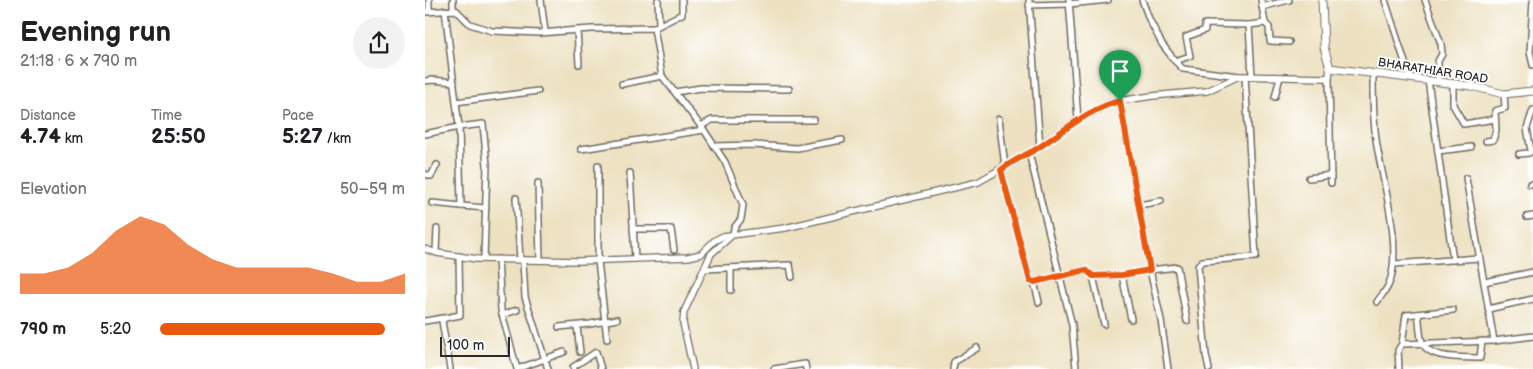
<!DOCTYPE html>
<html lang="en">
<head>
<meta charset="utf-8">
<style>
	:root { --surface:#fff; --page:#f2f2f2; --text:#202124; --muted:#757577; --accent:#ea580c }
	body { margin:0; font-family:"Balsamiq Sans",sans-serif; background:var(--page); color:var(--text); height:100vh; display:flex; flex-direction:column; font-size:19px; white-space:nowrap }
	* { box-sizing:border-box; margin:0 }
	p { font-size:16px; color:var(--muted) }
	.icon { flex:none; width:28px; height:28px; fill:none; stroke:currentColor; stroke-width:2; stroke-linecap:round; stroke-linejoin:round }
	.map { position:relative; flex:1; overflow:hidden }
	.side { display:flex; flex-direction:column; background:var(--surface); width:425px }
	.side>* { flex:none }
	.scale { position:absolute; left:15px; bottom:12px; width:70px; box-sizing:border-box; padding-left:5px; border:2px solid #2b2b2b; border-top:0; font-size:14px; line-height:18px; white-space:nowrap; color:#2b2b2b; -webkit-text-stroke:4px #fff; paint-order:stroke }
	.pin { position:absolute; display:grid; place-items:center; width:42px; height:42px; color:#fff; margin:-51px -21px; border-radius:50% 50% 50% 0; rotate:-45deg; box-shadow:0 0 5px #0007 }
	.pin .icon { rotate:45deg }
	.round { display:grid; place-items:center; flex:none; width:52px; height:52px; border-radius:26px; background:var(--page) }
	.summary { display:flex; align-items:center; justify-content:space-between; height:85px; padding:0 20px }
	h1 { font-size:28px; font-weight:600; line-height:38px }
	.metrics { display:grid; grid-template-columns:repeat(3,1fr); gap:8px; height:85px; padding:5px 20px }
	.metrics div { display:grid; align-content:center }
	.metrics b { font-size:21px; font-weight:600 }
	.metrics small { font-size:14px; font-weight:400 }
	.metrics p { font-size:14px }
	.chart { height:140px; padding:10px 20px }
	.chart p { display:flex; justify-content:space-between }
	.chart svg { width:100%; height:90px; margin-top:5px; fill:var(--accent); opacity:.7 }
	ul { padding:0 20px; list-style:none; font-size:16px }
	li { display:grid; grid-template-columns:80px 60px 1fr; align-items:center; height:38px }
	li i { height:12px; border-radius:6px; background:var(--accent) }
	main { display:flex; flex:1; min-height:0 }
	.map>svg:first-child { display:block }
</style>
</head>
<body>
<main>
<section class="side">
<div class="summary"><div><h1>Evening run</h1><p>21:18 · 6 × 790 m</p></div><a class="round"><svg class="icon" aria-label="share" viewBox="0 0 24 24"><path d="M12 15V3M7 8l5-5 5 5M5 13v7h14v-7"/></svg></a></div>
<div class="metrics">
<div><p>Distance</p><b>4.74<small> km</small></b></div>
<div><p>Time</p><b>25:50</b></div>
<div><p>Pace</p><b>5:27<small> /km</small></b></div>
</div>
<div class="chart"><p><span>Elevation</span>50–59 m</p>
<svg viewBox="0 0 160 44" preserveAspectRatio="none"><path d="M0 44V34L10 34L20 31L30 24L40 13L50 6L60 10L70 20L80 27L90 31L100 31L110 31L120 31L130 34L140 38L150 38L160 34V44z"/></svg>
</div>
<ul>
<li><b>790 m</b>5:20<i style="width:92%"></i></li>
</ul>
</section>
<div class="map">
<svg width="1108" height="369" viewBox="0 0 1108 369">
	<rect width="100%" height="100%" fill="#fff"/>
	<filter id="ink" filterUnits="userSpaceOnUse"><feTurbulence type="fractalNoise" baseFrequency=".02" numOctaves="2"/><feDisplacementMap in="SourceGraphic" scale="10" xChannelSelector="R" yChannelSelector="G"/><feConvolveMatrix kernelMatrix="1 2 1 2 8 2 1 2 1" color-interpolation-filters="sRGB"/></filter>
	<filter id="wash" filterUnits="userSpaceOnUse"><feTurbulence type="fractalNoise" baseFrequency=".0096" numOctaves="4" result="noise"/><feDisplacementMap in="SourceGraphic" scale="20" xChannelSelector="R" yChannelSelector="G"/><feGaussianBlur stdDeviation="1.12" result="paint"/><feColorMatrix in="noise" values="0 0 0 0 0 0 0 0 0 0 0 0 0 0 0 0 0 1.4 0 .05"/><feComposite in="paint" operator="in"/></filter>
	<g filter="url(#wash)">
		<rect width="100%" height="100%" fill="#ede1c1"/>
	</g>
	<g filter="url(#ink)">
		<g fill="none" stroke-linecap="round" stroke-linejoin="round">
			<defs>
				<g id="minor">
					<path d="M116 0 120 32"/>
					<path d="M233 0 234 25"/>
					<path d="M604 0 615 147"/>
					<path d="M644 0 653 120"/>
					<path d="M717 0 724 19 737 44 750 61 758 69 814 76"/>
					<path d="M960 0 985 78"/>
					<path d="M1000 0 1016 44 1017 54 1013 61V81"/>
					<path d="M1108 0 1105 52 1108 65"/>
					<path d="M604 5 644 4 683 0"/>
					<path d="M837 7 864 0"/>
					<path d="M28 10V0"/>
					<path d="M4 11V0"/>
					<path d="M0 12 31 10 45 24 67 31 115 33 166 29 229 28 237 76 279 130 300 162 318 205 316 219 309 228 308 234"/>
					<path d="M840 23 844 27 845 41 864 42"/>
					<path d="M824 25 827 76"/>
					<path d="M229 28 257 14V0"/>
					<path d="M152 30 154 64"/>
					<path d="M750 61 765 56 761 37 780 30V24L824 25 840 23 836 0"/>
					<path d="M948 73C948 98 948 122 952 146 958 182 979 253 963 286 960 292 955 297 952 302"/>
					<path d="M904 77 906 183"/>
					<path d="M1003 80 1028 260"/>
					<path d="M0 81 7 80 29 82"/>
					<path d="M1028 83V105L1039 124 1070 119"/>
					<path d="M197 84 237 76"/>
					<path d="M250 92 276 88 364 89"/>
					<path d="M850 97 855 77"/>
					<path d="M695 101 725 270 697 275 706 319"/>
					<path d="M31 102 113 91"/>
					<path d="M574 119 580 166"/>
					<path d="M276 126 287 120H389"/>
					<path d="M0 134 34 127 20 10"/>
					<path d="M1061 141 1068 140 1071 130 1070 111 1080 108 1079 94"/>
					<path d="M289 146 329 145 372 148 417 140"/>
					<path d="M156 149 279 130"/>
					<path d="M1013 151 1046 147"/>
					<path d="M604 153 647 325 651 369"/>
					<path d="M1094 154 1104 153 1106 151 1102 128 1108 110"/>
					<path d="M173 165V261L182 339"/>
					<path d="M576 170 605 281 609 282 614 302"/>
					<path d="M205 173 210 259"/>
					<path d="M0 174 6 176 12 165"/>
					<path d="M884 178 906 175"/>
					<path d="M1041 178 1069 341"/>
					<path d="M113 183 115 260"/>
					<path d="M1105 184H1108"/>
					<path d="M91 198 95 259 97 260 98 262 100 297 123 369"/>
					<path d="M7 203 36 206 34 127 58 124 62 165 59 259"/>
					<path d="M714 205 736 201"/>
					<path d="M36 206 61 208"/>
					<path d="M1102 217 1108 216"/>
					<path d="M208 229H246L249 250"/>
					<path d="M11 252 12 229"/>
					<path d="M73 259 76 310 92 369 139 352"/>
					<path d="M969 264 1054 258"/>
					<path d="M306 268V290"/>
					<path d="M279 269 365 265 367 277"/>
					<path d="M668 276 697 275"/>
					<path d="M609 282 661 270 668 276 679 324"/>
					<path d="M1059 282 1108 272"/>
					<path d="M1063 309 1108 299"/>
					<path d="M993 314C995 323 994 333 997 342 1004 360 1039 357 1055 358L1057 341"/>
					<path d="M77 315 92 310"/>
					<path d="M0 321 18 318"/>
					<path d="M152 326 155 352"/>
					<path d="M134 327 165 324 192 319"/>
					<path d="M977 344 1069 341 1108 336"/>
					<path d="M25 369 17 321 20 318 35 315 34 256"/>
					<path d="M149 369 148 367 171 352 176 369"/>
					<path d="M349 369 380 364 381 369"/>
					<path d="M528 369 529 362 552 348"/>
					<path d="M743 369 736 320 725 270 752 267 762 321"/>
					<path d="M784 369 781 355 773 266 777 261 831 257 820 76"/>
					<path d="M974 369 973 350 977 344 981 315 1028 310"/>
				</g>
				<g id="tertiary">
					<path d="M0 249 12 253 52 259 154 261 263 257 276 254 289 241 298 236 360 228 553 182 604 153 653 120 687 102 727 96 782 91 814 76 900 78 904 77 905 68"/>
					<path d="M268 369 258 323 259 312 286 254 306 236"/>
				</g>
				<path id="secondary" d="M897 0 899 47 905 68 1046 86 1079 94 1108 91"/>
			</defs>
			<!-- minor casing -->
			<use href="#minor" stroke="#6f6b60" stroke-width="8"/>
			<!-- tertiary casing -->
			<use href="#tertiary" stroke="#6f6b60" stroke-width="8"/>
			<!-- secondary casing -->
			<use href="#secondary" stroke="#6f6b60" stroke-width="9"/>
			<!-- minor -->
			<use href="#minor" stroke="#fff" stroke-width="5"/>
			<!-- tertiary -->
			<use href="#tertiary" stroke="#fff" stroke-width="5.5"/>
			<!-- secondary -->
			<use href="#secondary" stroke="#fff" stroke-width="7"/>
		</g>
	</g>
	<g fill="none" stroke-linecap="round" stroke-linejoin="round" filter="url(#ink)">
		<defs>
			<path id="route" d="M695 101 725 270 697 275 668 276 661 270 609 282 605 281 576 170C587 161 601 155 613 148 637 132 667 107 695 101Z"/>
		</defs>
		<!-- route casing -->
		<use href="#route" stroke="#fff" stroke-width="10"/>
		<!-- route -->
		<use href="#route" stroke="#ea580c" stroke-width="6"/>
	</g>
	<g text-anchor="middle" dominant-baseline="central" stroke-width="4" stroke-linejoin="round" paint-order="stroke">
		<!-- street labels -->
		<g font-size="12" fill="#2b2b2b" stroke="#fff">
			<text transform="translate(1008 71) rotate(9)">BHARATHIAR ROAD</text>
		</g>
	</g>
</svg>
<div class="scale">100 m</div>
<div class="pin" style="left:695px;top:101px;background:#1e9e55"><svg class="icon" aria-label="arrive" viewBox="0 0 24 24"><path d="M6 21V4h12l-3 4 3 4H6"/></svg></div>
</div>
</main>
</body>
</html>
